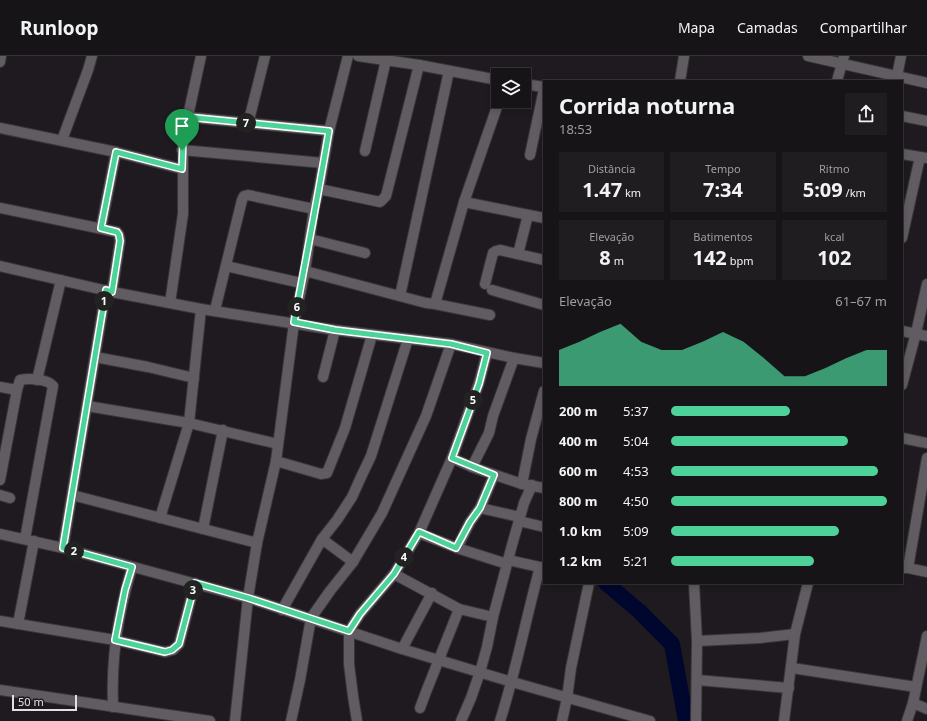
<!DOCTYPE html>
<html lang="pt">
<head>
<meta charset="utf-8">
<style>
	:root { --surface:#171417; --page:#201d20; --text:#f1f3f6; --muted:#9e9ea1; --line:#363336; --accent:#4dd39a }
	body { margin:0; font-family:"Noto Sans",sans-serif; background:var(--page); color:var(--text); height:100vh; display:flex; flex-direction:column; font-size:15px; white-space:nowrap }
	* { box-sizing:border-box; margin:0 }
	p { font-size:13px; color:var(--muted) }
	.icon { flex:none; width:22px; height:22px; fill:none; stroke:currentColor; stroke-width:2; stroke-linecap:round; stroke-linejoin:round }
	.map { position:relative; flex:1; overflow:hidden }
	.side { position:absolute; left:543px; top:24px; width:360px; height:504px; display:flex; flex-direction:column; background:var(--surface); border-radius:0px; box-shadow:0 2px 6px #0003,0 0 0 1px var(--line) }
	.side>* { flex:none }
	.fabs { position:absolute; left:491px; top:12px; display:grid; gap:8px }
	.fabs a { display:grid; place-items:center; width:40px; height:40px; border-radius:0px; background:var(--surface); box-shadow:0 2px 6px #0003,0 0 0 1px var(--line); font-size:20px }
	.scale { position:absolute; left:12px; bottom:10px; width:65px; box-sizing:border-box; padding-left:4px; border:2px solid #e3e0e4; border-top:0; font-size:11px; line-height:14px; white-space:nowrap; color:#e3e0e4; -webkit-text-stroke:3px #1f1a1f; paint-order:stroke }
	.pin { position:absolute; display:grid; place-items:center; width:34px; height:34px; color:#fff; margin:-41px -17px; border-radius:50% 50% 50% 0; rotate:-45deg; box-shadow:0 0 4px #0007 }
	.pin .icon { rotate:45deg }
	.km { position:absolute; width:20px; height:20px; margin:-10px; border-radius:50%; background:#222; color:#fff; font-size:11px; line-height:20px; text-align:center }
	.round { display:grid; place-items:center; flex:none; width:42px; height:42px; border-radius:0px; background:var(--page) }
	.summary { display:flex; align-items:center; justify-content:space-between; height:68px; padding:0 16px }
	h1 { font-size:22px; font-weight:700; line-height:30px }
	.figures { display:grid; grid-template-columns:repeat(3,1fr); gap:6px; height:68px; padding:4px 16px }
	.figures div { display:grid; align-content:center; border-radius:0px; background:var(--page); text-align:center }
	.figures b { font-size:20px; font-weight:700 }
	.figures small { font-size:11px; font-weight:400 }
	.figures p { font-size:11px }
	.chart { height:112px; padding:8px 16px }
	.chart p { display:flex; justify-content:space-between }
	.chart svg { width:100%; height:72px; margin-top:4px; fill:var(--accent); opacity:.7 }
	ul { padding:0 16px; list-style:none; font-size:13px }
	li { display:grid; grid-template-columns:64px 48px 1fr; align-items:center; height:30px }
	li i { height:10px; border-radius:5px; background:var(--accent) }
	header { display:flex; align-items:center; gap:24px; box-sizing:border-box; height:56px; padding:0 20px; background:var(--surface); border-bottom:1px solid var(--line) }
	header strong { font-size:19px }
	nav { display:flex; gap:22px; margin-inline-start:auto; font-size:14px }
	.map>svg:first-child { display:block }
</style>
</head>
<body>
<header>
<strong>Runloop</strong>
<nav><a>Mapa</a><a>Camadas</a><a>Compartilhar</a></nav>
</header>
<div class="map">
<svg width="927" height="665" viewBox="0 0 927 665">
	<rect width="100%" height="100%" fill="#1f1a1f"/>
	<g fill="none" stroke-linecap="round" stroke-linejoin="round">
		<!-- river -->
		<path stroke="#00072e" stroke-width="16" d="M606 527 639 555 672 588 686 665"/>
		<defs>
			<g id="minor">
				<path d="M358 0 419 9 498 24"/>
				<path d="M808 0 927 27"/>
				<path d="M0 6 1 0"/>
				<path d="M680 25 684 0"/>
				<path d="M837 25 844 0"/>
				<path d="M896 25 901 0"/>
				<path d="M524 28 544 31"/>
				<path d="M902 60 927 65"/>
				<path d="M187 61 329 75"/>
				<path d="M248 68 265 0"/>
				<path d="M0 72 116 96 182 113"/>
				<path d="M62 84 88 14 92 0"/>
				<path d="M182 94 323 107"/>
				<path d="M365 95 386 4"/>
				<path d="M902 98 927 102"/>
				<path d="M530 99 544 33"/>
				<path d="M319 133 380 146 386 140 419 9"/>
				<path d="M464 146 544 162"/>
				<path d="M0 152 117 176 119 179 120 185 112 236"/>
				<path d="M101 172 116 96"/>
				<path d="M902 182 920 101"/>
				<path d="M310 183 365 197"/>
				<path d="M518 198 528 159"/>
				<path d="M0 210 112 236 201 253 335 274 451 288 514 302 544 307"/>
				<path d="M226 210 301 227"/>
				<path d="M305 215 426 247 435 248 464 146 499 45"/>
				<path d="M485 228 493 197 496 195 500 194 544 204"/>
				<path d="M492 234 544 249"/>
				<path d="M400 240 449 15"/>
				<path d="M170 247 183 158V83L201 0"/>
				<path d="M435 248 490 259"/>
				<path d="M215 254 242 144 244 140 248 139 314 153"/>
				<path d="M902 275 927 280"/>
				<path d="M95 301 148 311 194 322"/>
				<path d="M323 321 335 274"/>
				<path d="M37 324 61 224"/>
				<path d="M902 329 916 277 927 228"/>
				<path d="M0 331 17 334"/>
				<path d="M87 350 189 367 278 388"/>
				<path d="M902 382 927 387"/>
				<path d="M452 402 472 411 522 428 544 432"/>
				<path d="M276 405 321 418 327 417 345 372 372 279"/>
				<path d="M472 411 489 377 493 360 514 302"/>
				<path d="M0 424 17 334 20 324C29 322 48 323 53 330L25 483"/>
				<path d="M522 428 531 383 544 335"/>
				<path d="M0 439 10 442"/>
				<path d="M72 439 257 487"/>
				<path d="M480 452 520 461"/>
				<path d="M160 462 189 367 201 253"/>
				<path d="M519 465 544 471"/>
				<path d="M203 473 223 374"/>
				<path d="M419 477 457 492 507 508"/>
				<path d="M0 478 63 492 248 542 402 593 512 626 650 665"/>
				<path d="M322 483 353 506"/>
				<path d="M63 492 106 234"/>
				<path d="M457 492 470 466 480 452 494 419"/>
				<path d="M508 504 544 512"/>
				<path d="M902 512H908L927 516"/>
				<path d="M908 512 927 402"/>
				<path d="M394 518 459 553 493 561"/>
				<path d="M694 527 697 585 696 665"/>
				<path d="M282 554 322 483 337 464 352 441 361 421 371 400 408 283"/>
				<path d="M0 565 115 584 165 596 173 594 179 588 195 527"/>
				<path d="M18 568 34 485"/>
				<path d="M697 585 760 582 795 578"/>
				<path d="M402 593 432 537"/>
				<path d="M792 612 916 631"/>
				<path d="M697 624 789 632"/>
				<path d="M0 634 210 665"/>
				<path d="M913 647 927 653"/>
				<path d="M113 651C111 601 118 558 132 511"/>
				<path d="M420 652 426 636 459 553"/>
				<path d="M235 665 248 542 257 487 276 405 294 267 305 215 314 153 319 133 329 75 348 0"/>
				<path d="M291 665 300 624 311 562 330 535 353 506 382 457 426 360 451 288"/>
				<path d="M357 665 353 640 349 608V575L360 558 394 518 419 477 452 402 479 327 487 297"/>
				<path d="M461 665 471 642 480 616 487 591 493 561 512 489 524 447 532 429"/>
				<path d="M500 665C516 615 526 562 540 511"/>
				<path d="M562 665 567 642 571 612 589 527"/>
				<path d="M784 665 795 578 808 527"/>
				<path d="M907 665 913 647 927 580"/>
			</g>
		</defs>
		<!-- minor casing -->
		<use href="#minor" stroke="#393639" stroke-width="12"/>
		<!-- minor -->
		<use href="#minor" stroke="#615c62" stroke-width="10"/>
	</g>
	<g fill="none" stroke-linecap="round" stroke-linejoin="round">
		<defs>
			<path id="route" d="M187 61 329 75C318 139 306 203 294 266L335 274 451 288 487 297 479 328 452 402 494 419 480 452 470 466 456 492 419 476 394 518 360 558 349 575 248 542 195 527 179 588 172 594 165 596 115 584 125 534 132 511 63 492 106 234 112 236 120 185 119 179 117 176 101 172 116 96 182 113 183 83Z"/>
		</defs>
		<!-- route casing -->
		<use href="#route" stroke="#fff" stroke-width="8"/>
		<!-- route -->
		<use href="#route" stroke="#4dd39a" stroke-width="5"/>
	</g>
</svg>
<div class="fabs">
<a><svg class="icon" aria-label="layers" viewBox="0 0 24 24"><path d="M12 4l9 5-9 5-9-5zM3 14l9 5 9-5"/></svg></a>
</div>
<div class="scale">50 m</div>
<div class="pin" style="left:182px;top:94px;background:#1e9e55"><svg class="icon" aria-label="arrive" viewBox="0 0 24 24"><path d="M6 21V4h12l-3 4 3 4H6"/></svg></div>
<b class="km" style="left:104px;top:245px">1</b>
<b class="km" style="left:74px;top:495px">2</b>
<b class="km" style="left:193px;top:534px">3</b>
<b class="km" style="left:404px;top:501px">4</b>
<b class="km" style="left:473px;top:344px">5</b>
<b class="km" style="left:297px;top:251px">6</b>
<b class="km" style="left:246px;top:67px">7</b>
<section class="side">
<div class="summary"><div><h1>Corrida noturna</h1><p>18:53</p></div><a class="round"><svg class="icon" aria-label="share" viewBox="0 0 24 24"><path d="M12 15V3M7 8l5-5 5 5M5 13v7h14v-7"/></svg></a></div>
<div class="figures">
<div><p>Distância</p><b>1.47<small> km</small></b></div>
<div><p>Tempo</p><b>7:34</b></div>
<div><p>Ritmo</p><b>5:09<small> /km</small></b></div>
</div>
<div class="figures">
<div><p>Elevação</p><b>8<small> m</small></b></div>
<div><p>Batimentos</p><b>142<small> bpm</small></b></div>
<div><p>kcal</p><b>102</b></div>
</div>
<div class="chart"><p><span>Elevação</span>61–67 m</p>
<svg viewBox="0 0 160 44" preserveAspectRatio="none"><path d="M0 44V22L10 17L20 11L30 6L40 17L50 22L60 22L70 17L80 11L90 17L100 27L110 38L120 38L130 33L140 27L150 22L160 22V44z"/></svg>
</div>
<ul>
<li><b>200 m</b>5:37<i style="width:55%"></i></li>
<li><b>400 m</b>5:04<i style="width:82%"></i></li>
<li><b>600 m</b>4:53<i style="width:96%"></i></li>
<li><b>800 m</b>4:50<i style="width:100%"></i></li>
<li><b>1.0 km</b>5:09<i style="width:78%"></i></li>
<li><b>1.2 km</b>5:21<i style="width:66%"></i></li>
</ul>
</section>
</div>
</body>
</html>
